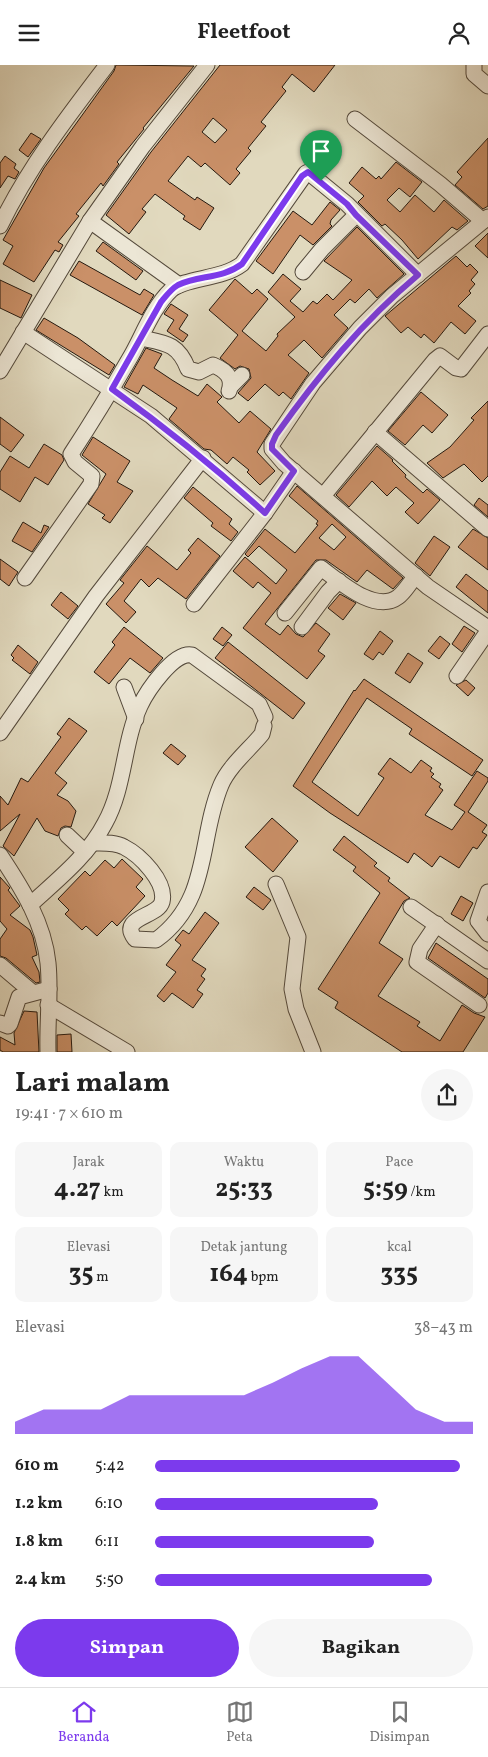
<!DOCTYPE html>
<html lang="id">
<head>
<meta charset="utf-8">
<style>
	:root { --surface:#fff; --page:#f6f6f6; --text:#222; --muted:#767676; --line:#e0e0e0; --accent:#7c3aed }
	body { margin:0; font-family:Vollkorn,serif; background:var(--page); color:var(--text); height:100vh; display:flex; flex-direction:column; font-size:19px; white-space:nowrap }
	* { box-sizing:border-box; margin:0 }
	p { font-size:16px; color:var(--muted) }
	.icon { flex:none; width:28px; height:28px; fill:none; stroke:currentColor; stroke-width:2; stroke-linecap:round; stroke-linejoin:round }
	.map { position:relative; height:987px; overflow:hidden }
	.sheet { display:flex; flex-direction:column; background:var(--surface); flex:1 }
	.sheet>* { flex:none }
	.pin { position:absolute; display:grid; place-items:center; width:42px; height:42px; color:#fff; margin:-51px -21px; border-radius:50% 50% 50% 0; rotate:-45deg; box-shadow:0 0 5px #0007 }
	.pin .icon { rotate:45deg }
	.round { display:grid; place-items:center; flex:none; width:52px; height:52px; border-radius:26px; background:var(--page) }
	.summary { display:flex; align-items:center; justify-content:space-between; height:85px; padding:0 15px }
	h1 { font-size:28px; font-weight:700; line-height:38px }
	.stats { display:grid; grid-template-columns:repeat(3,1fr); gap:8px; height:85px; padding:5px 15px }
	.stats div { display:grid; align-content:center; border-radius:10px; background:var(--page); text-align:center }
	.stats b { font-size:25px; font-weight:700 }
	.stats small { font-size:14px; font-weight:400 }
	.stats p { font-size:14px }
	.chart { height:140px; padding:10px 15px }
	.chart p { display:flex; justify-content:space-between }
	.chart svg { width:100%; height:90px; margin-top:5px; fill:var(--accent); opacity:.7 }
	.button { display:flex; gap:10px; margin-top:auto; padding:10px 15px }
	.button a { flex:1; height:58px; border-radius:30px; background:var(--accent); color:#fff; font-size:20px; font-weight:700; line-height:58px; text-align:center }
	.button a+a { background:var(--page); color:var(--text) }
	ul { padding:0 15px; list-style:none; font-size:16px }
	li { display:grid; grid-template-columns:80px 60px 1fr; align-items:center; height:38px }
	li i { height:12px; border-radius:6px; background:var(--accent) }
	header { display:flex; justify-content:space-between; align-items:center; height:65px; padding:0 15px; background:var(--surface); font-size:22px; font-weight:700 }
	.menu { display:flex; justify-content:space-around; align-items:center; height:70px; border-top:1px solid var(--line); background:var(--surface); font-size:14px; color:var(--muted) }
	.menu a { display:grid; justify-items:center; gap:2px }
	.menu .current { color:var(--accent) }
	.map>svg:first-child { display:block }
</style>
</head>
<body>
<header><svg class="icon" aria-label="menu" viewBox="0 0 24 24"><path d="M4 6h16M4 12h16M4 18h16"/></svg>Fleetfoot<svg class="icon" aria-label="person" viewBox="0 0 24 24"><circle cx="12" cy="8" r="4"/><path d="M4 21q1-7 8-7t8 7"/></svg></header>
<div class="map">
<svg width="488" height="987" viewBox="0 0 488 987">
	<rect width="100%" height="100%" fill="#e1d9be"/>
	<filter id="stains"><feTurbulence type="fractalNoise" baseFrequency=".004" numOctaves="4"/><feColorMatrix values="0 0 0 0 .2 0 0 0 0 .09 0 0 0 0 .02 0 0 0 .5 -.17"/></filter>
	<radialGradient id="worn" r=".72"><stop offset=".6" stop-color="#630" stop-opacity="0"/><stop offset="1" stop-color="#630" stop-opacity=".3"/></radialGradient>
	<!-- building -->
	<g fill="#ca9068" stroke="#25190f" fill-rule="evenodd">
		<path d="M116 0 194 1 143 63 144 64 117 97 119 99 103 121 101 118 76 149 79 151 58 177 63 180 59 187 55 185 34 217 3 199 13 181 3 175 44 103 114 6Z"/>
		<path d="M220 0H335L314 27 292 9 282 22 286 26 261 57 266 61 248 83 251 86 236 104 240 108 230 120 205 98 201 102 188 91 168 116 195 135 197 132 214 143 200 165 183 154 185 151 155 129 142 144 146 147 129 169 106 150 151 87ZM213 53 227 65 215 78 202 67Z"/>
		<path d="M31 68 41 74 28 92 19 85Z"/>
		<path d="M488 73V141L483 144 455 120 462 112 457 107Z"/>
		<path d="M5 91 16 99 14 103 19 107 15 114 8 111 0 123V98Z"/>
		<path d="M396 97 422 117 410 132 399 123 387 135 400 147 415 130 434 147 444 135 468 156 457 165 452 162 418 194 402 175 385 159 382 161 358 137 364 131 349 118 362 102 376 114 379 111 381 114Z"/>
		<path d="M330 137 340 145 331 155 330 159 332 161 313 180 300 170 273 209 256 196 293 146 312 160Z"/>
		<path d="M357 162 404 209 377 233 369 224 355 238 350 234 334 250 348 263 322 293 304 275 288 290 309 308 291 334 283 327 279 331 265 319 248 336 238 328 251 313 249 304 240 301 235 304 220 293 238 270 209 245 235 214 252 229 257 224 268 234 242 266 266 286 278 271 277 269 295 252 268 227 283 209 301 224 290 236 303 247 313 236 317 239 327 229 333 235 352 215 324 196Z"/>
		<path d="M488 168V193L475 181Z"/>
		<path d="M103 177 143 206 136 215 96 186Z"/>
		<path d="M456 191 467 202 470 199 478 207 471 215 475 219 469 226 471 228 458 241 476 256 465 269 451 257 434 278 424 269 421 273 408 262 401 268 385 251Z"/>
		<path d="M79 196 140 230 144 224 154 230 142 250 70 210Z"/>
		<path d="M0 215 32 230 21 253 0 243Z"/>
		<path d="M171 239 188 250 179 264 188 270 183 277 167 266 174 255 164 249Z"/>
		<path d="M44 253 78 273 115 300 109 310 36 265Z"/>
		<path d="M146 283 162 289 154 303 172 315 198 331 207 319 222 332 217 337 239 358 250 346 271 364 257 387 275 406 260 420 247 407 249 405 233 392 227 399 211 385 204 384 169 354 177 343 143 320 138 329 124 322Z"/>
		<path d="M421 327 448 350 432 368 423 360 405 380 388 366Z"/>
		<path d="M488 336V411L482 417 464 399 443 413 427 398 450 382 474 355 471 353Z"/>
		<path d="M0 352 24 370 11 387 0 379Z"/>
		<path d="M93 372 130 396 117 417 133 426 110 458 102 453 105 450 88 439 106 409 82 390Z"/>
		<path d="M44 379 62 390 64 395 48 420 35 412 20 437 0 424V407L10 391 29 403Z"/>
		<path d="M377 381 393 395 392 396 406 410 405 412 423 428 427 424 440 435 418 459 405 447 414 438 396 422 387 431 372 416 349 442 336 430Z"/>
		<path d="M297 421 403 513 393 524 367 505 357 517 326 495H316L265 559 280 570 288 560 296 569 303 572 316 558 330 569 318 586 325 591 307 614 243 563 271 528 258 517 253 523 233 506 245 492 276 519 287 505 259 481 248 492 245 489 265 464 295 488 318 460 316 459 318 456 289 431ZM332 459 346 472 334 485 319 473Z"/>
		<path d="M193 422 232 454 229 459 238 467 231 476 211 461 213 458 184 433Z"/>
		<path d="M479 433 488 440V452L474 440Z"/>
		<path d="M23 457 41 468 44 460 49 462 32 487 12 476Z"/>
		<path d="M473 464 488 473V505L458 482Z"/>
		<path d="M434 471 450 482 430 511 415 498Z"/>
		<path d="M198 473 220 491 186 534 158 513 149 522 141 514 124 536 136 547 126 558 106 539 124 518 120 515 147 481 177 505 191 488 188 485Z"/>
		<path d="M0 494 18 507 9 521 0 514Z"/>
		<path d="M466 509 488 526V548L456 522Z"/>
		<path d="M61 527 78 541 68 554 51 540Z"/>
		<path d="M340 529 356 538 343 555 328 543Z"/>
		<path d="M464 561 475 568 462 587 452 579Z"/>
		<path d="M124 562 163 593 150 608 130 593 109 619 94 607 115 580 112 577Z"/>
		<path d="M222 562 232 570 223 581 213 574Z"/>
		<path d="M380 566 393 576 383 590 379 587 373 595 364 589Z"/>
		<path d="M440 571 450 579 439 594 428 586Z"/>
		<path d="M228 577 305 638 293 654 215 593Z"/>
		<path d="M18 580 38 597 30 609 12 595 14 593 11 590Z"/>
		<path d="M408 588 423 598 410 618 395 608Z"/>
		<path d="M364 614 483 695 472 711 409 669 412 664 367 633 312 717 358 751 384 713 378 709 390 693 411 708 421 695 432 703 430 706 434 709 431 712 441 719 439 722 443 725 425 750 452 765 465 747 454 740 477 706 488 713V716L468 747 487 760 482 767 487 770 477 784 473 782 459 803 440 791 432 802 414 788 408 798 330 748 293 721 354 625 355 626Z"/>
		<path d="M466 615 475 623 468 631 456 620Z"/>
		<path d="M69 653 87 666 55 708 67 718 57 730 68 736 76 746 71 762 65 761 61 763 58 771 45 766 37 753 14 791 3 781 20 749 0 766V731L8 740 21 713 28 717 61 672 57 669Z"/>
		<path d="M171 679 186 691 178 700 163 688Z"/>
		<path d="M272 753 298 776 273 807 245 782Z"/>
		<path d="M344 771 377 798 374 801 390 813 388 816 410 833 404 836 379 878 403 894 378 931 420 957 417 961 440 976 462 940 474 948 485 952 463 987H402L335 943 338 937 318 924 380 828 353 806 356 802 333 785Z"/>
		<path d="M122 794 143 814 136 822 145 831 117 861 112 856 97 871 86 861 82 865 65 849 69 845 58 834 85 806 90 811 105 795 114 803Z"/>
		<path d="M0 812 10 823 8 825 20 841 10 850 30 865 33 872 37 890 32 892 39 907 40 917 36 918 6 893 0 891V874L7 864 0 856Z"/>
		<path d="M254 822 271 835 263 845 246 832Z"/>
		<path d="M461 831 473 838 463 856 451 849Z"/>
		<path d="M205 847 219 858 192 895 206 904 201 911 205 914 197 925 203 929 193 943 172 928 164 937 157 931 176 907 166 900 181 880 175 875 183 865 189 869Z"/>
		<path d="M436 878 488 914V928L485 933 428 893Z"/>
		<path d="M24 946 37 947 39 987H3L0 985V972L15 980 14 968Z"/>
		<path d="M71 969 72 987H57V970Z"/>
	</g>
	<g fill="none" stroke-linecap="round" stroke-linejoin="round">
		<defs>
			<g id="minor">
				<path d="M474 0V9L488 21"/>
				<path d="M355 54 440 119 483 156"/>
				<path d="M488 152 392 231 360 263 313 318 272 379V384L284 398 428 522 488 563"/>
				<path d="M90 156 179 220"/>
				<path d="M0 161C28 103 68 51 107 0"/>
				<path d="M303 207 322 184 356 150"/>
				<path d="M23 267 151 351 265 448"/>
				<path d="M141 273C165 278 178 278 188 304L199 307 213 300C225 305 234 312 229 326"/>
				<path d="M0 306 90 156 143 81 207 0"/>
				<path d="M231 321 242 310"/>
				<path d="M375 367 488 464"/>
				<path d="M323 431 435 295 440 291 456 303 461 304 488 269"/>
				<path d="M25 513 91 419 92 411 75 397 71 389C92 357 112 324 131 291 143 270 153 242 171 225 186 212 221 215 242 199L306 108 308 107 347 139 418 210"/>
				<path d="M194 539 265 448 294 406"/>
				<path d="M285 548 321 503C339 516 375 549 398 532 405 527 410 517 416 511"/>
				<path d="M302 562 328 527 339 516"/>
				<path d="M457 611 488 566"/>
				<path d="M124 622 136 654"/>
				<path d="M0 668 96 531 203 393"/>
				<path d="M67 770 85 787"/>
				<path d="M93 778C103 778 115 777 124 782 140 790 167 817 162 837 158 852 118 852 135 874L156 875C211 835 198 775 221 720 229 701 249 685 262 669L264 661"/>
				<path d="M0 790C22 823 44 858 48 898 51 928 47 957 48 987"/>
				<path d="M276 819 298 872 292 924 296 944 313 987"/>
				<path d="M488 827 478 856 488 869"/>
				<path d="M30 840C57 815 88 791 105 758 125 722 123 678 140 641 147 626 174 586 192 590L259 639 265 652"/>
				<path d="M411 842 488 896"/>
				<path d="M437 859 420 884 417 897 479 940"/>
				<path d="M0 900 32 927"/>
				<path d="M48 940 127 987"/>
				<path d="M0 958 8 961 10 959 19 932 49 924"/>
			</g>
		</defs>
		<!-- minor casing -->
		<use href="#minor" stroke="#54493b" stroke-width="17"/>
		<!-- minor -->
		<use href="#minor" stroke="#ece6d5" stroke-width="15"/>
	</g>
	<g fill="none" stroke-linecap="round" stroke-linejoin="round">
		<defs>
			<path id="route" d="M308 107 347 139 356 150 418 210C362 257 318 311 276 370L272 379V384L294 406 265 448C216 403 166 363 112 324L161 237C166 231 171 224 178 220 199 210 222 214 242 199L302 111Z"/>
		</defs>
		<!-- route casing -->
		<use href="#route" stroke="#fff" stroke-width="10"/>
		<!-- route -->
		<use href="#route" stroke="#7c3aed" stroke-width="6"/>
	</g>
	<rect width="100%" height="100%" filter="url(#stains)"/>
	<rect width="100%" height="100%" fill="url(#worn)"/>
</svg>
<div class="pin" style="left:321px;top:116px;background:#1e9e55"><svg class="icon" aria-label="arrive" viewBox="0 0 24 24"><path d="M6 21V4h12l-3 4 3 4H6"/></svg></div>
</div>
<section class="sheet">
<div class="summary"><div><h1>Lari malam</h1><p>19:41 · 7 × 610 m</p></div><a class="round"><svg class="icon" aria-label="share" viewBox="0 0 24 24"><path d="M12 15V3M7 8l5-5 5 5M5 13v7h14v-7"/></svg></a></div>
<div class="stats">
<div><p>Jarak</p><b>4.27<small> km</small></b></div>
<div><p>Waktu</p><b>25:33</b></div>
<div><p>Pace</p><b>5:59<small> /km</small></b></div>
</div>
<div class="stats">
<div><p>Elevasi</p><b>35<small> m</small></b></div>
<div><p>Detak jantung</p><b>164<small> bpm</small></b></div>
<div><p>kcal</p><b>335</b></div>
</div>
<div class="chart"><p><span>Elevasi</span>38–43 m</p>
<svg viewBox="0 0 160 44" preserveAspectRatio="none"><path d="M0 44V38L10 32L20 32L30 32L40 25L50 25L60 25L70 25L80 25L90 19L100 12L110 6L120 6L130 19L140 32L150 38L160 38V44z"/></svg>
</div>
<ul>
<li><b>610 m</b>5:42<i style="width:96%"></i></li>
<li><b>1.2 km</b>6:10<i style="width:70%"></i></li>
<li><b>1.8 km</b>6:11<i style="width:69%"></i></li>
<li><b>2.4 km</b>5:50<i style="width:87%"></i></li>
</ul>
<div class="button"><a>Simpan</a><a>Bagikan</a></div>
</section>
<nav class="menu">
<a class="current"><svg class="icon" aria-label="home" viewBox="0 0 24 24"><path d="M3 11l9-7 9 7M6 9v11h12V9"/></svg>Beranda</a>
<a><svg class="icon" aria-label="map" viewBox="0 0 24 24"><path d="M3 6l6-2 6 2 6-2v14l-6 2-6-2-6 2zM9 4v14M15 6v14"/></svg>Peta</a>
<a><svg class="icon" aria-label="saved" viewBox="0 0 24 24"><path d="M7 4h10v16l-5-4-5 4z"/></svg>Disimpan</a>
</nav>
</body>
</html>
